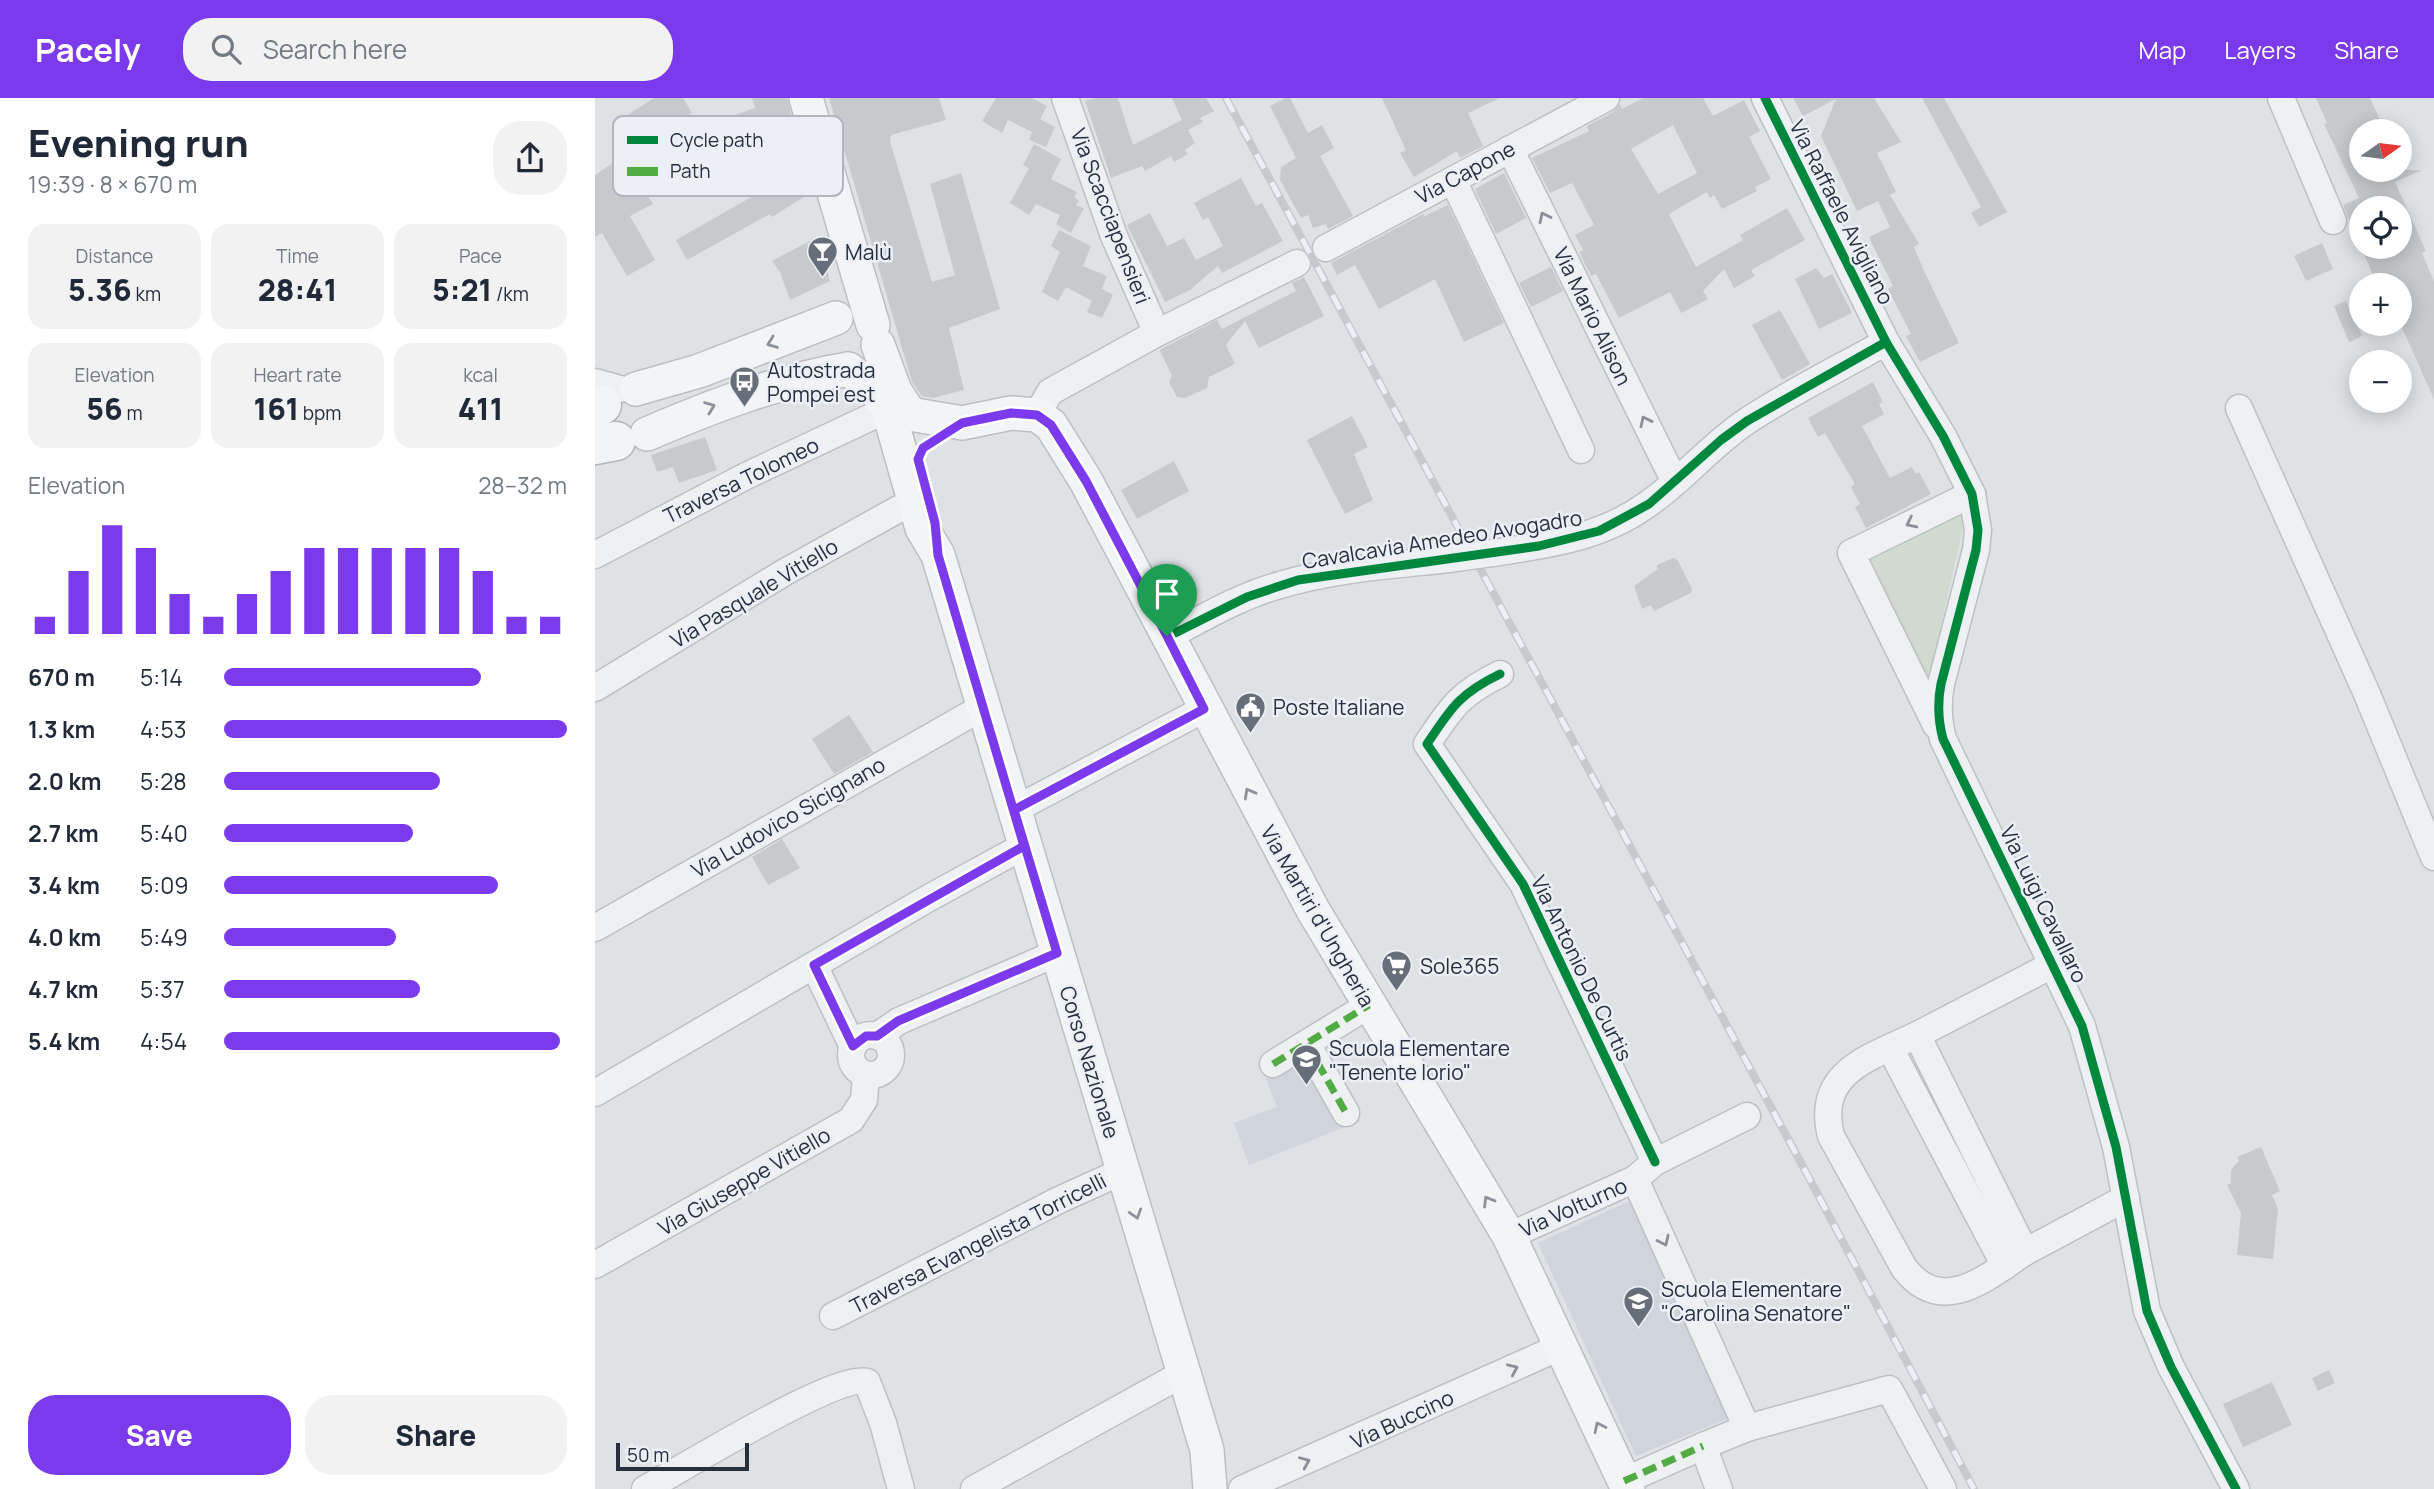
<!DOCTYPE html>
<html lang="en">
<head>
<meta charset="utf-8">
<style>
	:root { --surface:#fff; --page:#f2f2f3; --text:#1f2937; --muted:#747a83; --accent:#7c3aed }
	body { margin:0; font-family:Manrope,sans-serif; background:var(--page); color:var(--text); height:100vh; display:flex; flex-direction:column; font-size:26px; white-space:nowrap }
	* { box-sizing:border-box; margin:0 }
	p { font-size:23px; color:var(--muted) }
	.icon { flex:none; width:38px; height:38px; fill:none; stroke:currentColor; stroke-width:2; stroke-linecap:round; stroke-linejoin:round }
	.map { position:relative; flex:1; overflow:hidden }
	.sheet { display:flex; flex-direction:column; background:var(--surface); width:595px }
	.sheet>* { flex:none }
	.needle { width:46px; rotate:76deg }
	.tools { position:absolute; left:1754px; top:21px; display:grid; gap:14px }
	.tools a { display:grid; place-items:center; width:63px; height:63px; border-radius:50%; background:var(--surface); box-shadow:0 4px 18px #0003; font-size:35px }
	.scale { position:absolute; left:21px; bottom:18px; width:133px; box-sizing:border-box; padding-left:7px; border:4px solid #252f40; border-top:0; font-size:19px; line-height:24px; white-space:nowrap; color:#252f40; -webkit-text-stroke:5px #ecf0f6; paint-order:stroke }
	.pin { position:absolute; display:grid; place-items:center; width:60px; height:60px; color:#fff; margin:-72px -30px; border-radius:50% 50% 50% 0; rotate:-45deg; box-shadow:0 0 7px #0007 }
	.pin .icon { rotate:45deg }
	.round { display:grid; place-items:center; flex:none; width:74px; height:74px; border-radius:28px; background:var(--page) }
	.headline { display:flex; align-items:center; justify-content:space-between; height:119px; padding:0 28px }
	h1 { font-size:38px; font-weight:800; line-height:52px }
	.metrics { display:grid; grid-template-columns:repeat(3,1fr); gap:10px; height:119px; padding:7px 28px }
	.metrics div { display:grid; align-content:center; border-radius:18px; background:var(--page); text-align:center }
	.metrics b { font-size:30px; font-weight:800 }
	.metrics small { font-size:19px; font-weight:400 }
	.metrics p { font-size:19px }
	.chart { height:196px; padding:14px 28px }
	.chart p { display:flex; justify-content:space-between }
	.chart svg { width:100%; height:126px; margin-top:7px; stroke:var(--accent); stroke-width:6 }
	.button { display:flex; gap:14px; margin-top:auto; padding:14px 28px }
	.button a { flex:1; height:80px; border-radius:28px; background:var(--accent); color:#fff; font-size:28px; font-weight:800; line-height:80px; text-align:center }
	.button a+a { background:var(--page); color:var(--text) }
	ul { padding:0 28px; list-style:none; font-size:23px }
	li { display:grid; grid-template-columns:112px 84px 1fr; align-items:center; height:52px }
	li i { height:18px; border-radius:9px; background:var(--accent) }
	header { display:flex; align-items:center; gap:42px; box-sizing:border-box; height:98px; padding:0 35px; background:var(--accent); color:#fff }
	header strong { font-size:33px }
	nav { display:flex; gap:38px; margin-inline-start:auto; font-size:24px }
	.search { width:490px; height:63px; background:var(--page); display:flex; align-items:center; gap:18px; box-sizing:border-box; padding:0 24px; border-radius:28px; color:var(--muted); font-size:26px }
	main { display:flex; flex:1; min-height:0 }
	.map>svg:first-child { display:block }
</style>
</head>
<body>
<header>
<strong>Pacely</strong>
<div class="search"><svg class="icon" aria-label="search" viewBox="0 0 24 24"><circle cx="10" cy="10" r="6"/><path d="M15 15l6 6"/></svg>Search here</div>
<nav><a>Map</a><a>Layers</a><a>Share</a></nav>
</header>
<main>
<section class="sheet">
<div class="headline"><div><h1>Evening run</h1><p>19:39 · 8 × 670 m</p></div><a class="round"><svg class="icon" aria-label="share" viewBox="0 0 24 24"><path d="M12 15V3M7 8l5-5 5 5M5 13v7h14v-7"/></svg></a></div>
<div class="metrics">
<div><p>Distance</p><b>5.36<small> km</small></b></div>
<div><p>Time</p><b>28:41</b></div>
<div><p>Pace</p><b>5:21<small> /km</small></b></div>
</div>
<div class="metrics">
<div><p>Elevation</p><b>56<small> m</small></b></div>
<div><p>Heart rate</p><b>161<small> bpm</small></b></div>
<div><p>kcal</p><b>411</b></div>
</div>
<div class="chart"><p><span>Elevation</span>28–32 m</p>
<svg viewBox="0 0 160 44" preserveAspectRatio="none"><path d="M5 44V38M15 44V22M25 44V6M35 44V14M45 44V30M55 44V38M65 44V30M75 44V22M85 44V14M95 44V14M105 44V14M115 44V14M125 44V14M135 44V22M145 44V38M155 44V38"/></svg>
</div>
<ul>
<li><b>670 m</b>5:14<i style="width:75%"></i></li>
<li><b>1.3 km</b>4:53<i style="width:100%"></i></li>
<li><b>2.0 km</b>5:28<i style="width:63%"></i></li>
<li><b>2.7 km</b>5:40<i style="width:55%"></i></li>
<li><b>3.4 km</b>5:09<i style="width:80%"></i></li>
<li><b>4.0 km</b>5:49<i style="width:50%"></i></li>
<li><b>4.7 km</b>5:37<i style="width:57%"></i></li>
<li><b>5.4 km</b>4:54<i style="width:98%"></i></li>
</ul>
<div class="button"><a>Save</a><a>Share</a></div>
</section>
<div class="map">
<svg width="1839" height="1391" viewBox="0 0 1839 1391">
	<rect width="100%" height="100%" fill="#dfe2e5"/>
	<!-- built -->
	<g fill="#d0d5dc">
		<path d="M724 944 765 1023 654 1067 639 1025 682 1009 666 969Z"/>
		<path d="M1044 1099 1144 1316 1041 1358 943 1145Z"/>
	</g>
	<!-- green -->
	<path fill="#d0dacf" d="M1367 408V433L1332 590 1266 456Z"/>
	<!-- building -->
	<g fill="#c7cacd" fill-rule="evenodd">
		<path d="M59 0H88L97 15 73 29 61 24 60 38 37 52 26 34 32 30 26 21Z"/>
		<path d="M157 0H192L218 93 177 119 175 116 92 162 81 142 179 86 170 54 146 63 129 21 160 10Z"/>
		<path d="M234 0H344L351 22 296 37 295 43 337 184 360 177 335 86 366 75 405 211 354 230 369 292 338 300 327 298 317 284Z"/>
		<path d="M401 0H437L452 8 445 21 460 29 451 49 434 42 437 34 413 22 407 35 387 23Z"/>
		<path d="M501 0H523L538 47 587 22 577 0H611L619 13 605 20 608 24 593 32 600 45 590 52 593 56 579 64 576 58 550 73 547 68 516 80 490 3Z"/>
		<path d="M690 0H695L713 35 727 27 739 50 725 58 758 118 733 131 731 126 718 130 713 117 706 120 685 82 686 69 701 60 675 8Z"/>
		<path d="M787 0H905L873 15 888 48 865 60 862 53 819 79 805 55 811 52Z"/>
		<path d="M1048 0H1108L1118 18 1149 2 1165 33 1154 39 1176 81 1160 89 1162 93 1127 111 1119 97 1115 100 1112 94 1074 116 1101 169 1148 142 1145 137 1192 110 1210 142 1156 172 1160 178 1139 190 1129 171 1108 193 1113 201 1086 215 1075 194 1024 220 1001 176 996 178 984 154 988 152 980 137 999 127 977 85 955 95 937 60 994 33 992 28 1018 14 1025 6 1027 11ZM1078 27 1102 75 1063 96 1036 51Z"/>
		<path d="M1198 0H1279L1306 44 1282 55 1301 94 1295 97 1324 146 1319 149 1329 173 1364 245 1325 264 1311 238 1316 236 1293 191 1298 188 1274 139 1295 129 1283 103 1262 113 1226 38 1241 1 1208 18Z"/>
		<path d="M1327 0H1349L1412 114 1384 129 1376 115 1386 109Z"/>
		<path d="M1721 0H1775L1790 33H1766V72H1827L1800 84 1831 153 1827 155 1839 183V301L1804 223V187H1788L1783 175 1778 177 1766 149H1804V110H1766V148L1748 107 1764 100 1729 26 1732 25Z"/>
		<path d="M439 46 466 61 456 81 482 94 479 99 484 103 481 107 489 110 476 135 461 126 465 117 441 106 434 117 415 105 434 70 428 67Z"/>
		<path d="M27 59 58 106 35 118 60 162 32 178 7 135 0 139V77Z"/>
		<path d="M909 75 931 120 901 136 880 91Z"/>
		<path d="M646 80 661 108 667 105 688 143 627 175 623 168 595 192 570 204 532 127 555 115 572 148 589 140 601 162 628 148 613 119 608 122 599 105Z"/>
		<path d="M853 107 909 225 869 244 840 181 784 211 760 167 742 177 736 165 828 116 830 118Z"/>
		<path d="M464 132 496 148 488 168 512 178 507 191 518 197 507 220 492 214 497 203 471 189 463 203 447 194 465 154 456 148Z"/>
		<path d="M224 138 235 183 195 202 185 174 177 163Z"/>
		<path d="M1727 145 1738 171 1711 183 1699 158Z"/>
		<path d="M956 169 968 193 936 209 924 185Z"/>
		<path d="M1221 170 1229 180 1237 176 1257 215 1224 231 1200 181Z"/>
		<path d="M709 179 729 218 664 250 650 223 631 247 640 266 614 279 612 290 590 300 582 299 574 284 577 278 565 253 566 251 622 222 627 231 701 193 697 185Z"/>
		<path d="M1751 203 1767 238 1754 244 1739 208Z"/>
		<path d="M1185 212 1215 266 1187 282 1157 227Z"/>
		<path d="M1278 284 1288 304 1284 306 1289 316 1267 328 1295 380 1317 369 1321 376 1324 374 1336 396 1271 430 1260 409 1265 406 1256 389 1260 386 1230 335 1223 339 1213 320Z"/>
		<path d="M757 318 773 349 759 356 778 402 750 416 712 342Z"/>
		<path d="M110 339 122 372 84 385 78 369 62 374 56 357Z"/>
		<path d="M579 363 594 393 542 421 526 392Z"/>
		<path d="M1078 460 1082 461 1097 491 1096 495 1059 513 1056 507 1047 511 1039 488 1063 471 1062 467Z"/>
		<path d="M254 617 278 654 239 676 217 641Z"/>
		<path d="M187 741 205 770 173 787 157 759Z"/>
		<path d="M1666 1049 1685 1093 1677 1097 1683 1111 1678 1161 1642 1157 1646 1115 1632 1087 1636 1085V1072L1644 1063 1642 1059Z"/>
		<path d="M1734 1272 1740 1285 1723 1293 1717 1280Z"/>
		<path d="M1677 1284 1697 1327 1648 1349 1628 1306Z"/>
	</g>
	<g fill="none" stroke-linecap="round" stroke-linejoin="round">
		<defs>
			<g id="minor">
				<path d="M470 0 519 138 562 235"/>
				<path d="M1170 0 1291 244 1348 338 1377 396 1383 432 1381 452 1346 586C1342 606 1343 622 1348 641L1487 928 1521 1049 1552 1213 1576 1269 1641 1391"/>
				<path d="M1686 0 1738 123"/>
				<path d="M915 51 1080 384"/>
				<path d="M858 82 986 352"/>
				<path d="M731 150 1011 0"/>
				<path d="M0 284 25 291"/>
				<path d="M1644 310 1772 596 1839 759"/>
				<path d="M442 317 455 294 562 235 702 165"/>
				<path d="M897 455C953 447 1006 440 1053 406 1089 381 1116 347 1152 323 1196 294 1245 270 1291 244"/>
				<path d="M0 457 151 378 293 311"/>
				<path d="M572 539C608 520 645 498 685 487 741 470 803 467 861 460"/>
				<path d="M905 576C864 596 856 610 832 646L928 786 1060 1064"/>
				<path d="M0 590 190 474 320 402"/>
				<path d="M1341 627 1256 455 1377 396"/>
				<path d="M419 712 609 611"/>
				<path d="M0 830 388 609"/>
				<path d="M1459 866 1322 937 1430 1154 1531 1100"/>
				<path d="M219 867 258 949"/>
				<circle cx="276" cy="957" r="20"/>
				<path d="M1322 937C1274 960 1220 974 1236 1038L1309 1170C1347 1219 1391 1180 1430 1154"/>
				<path d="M282 938 304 923 462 855"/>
				<path d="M712 946 751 1015"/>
				<path d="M1295 950 1410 1168"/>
				<path d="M678 966 774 907"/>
				<path d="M0 995 332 801 429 748"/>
				<path d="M1040 1081 1152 1330"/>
				<path d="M914 1138 1040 1081 1060 1064 1152 1018"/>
				<path d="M0 1167 256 1022 269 1002 271 977"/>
				<path d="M238 1218 464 1102 528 1073"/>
				<path d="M1029 1383 1108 1348"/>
				<path d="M50 1391C85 1372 243 1274 272 1284L288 1325 306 1391"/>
				<path d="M379 1391 589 1275"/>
				<path d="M647 1391 965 1249"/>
				<path d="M1124 1391 1108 1348 1152 1330 1294 1291 1348 1391"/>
			</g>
			<g id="major">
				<path d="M211 0 278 227"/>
				<path d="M283 247 300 293 315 316 367 325 416 315 442 317 456 327 491 383 718 812 914 1138 1033 1391"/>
				<path d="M253 271 280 291 293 311 327 430 343 457 612 1352 615 1391"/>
				<path d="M41 291 104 273 241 220"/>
				<path d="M52 336C117 308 183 283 253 271"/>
			</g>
			<g id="highway">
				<path d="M0 310 7 307"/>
				<path d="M0 347 21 343"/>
			</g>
		</defs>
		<!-- minor casing -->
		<use href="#minor" stroke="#bdc0c3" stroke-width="29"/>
		<!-- major casing -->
		<use href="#major" stroke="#bbbfc3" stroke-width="36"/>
		<!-- highway casing -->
		<use href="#highway" stroke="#b1b5ba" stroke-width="41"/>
		<!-- minor -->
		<use href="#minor" stroke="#eef0f2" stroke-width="26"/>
		<!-- major -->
		<use href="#major" stroke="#f3f4f5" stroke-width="33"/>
		<!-- highway -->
		<use href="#highway" stroke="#f3f4f5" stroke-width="38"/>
		<defs>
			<path id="rail" d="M631 0 1205 1063 1379 1391"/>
		</defs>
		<!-- rail casing -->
		<use href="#rail" stroke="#c7cacd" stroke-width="8"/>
		<!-- rail -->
		<use href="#rail" stroke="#ecf0f6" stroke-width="5" stroke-dasharray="16" stroke-linecap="butt"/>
		<defs>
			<path id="minor-bridge" d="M861 460 897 455"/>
		</defs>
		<!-- minor-bridge casing -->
		<use href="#minor-bridge" stroke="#bdc0c3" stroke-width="29" stroke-linecap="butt"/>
		<!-- minor-bridge -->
		<use href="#minor-bridge" stroke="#eef0f2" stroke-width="26"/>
		<!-- quiet -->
		<g stroke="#53ab46" stroke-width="7" stroke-dasharray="14 7" stroke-linecap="butt">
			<path d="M419 712 609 611"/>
			<path d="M712 946 751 1015"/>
			<path d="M678 966 774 907"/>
			<path d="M1029 1383 1108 1348"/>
		</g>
		<defs>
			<g id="cycleway">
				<path d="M1170 0 1291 244 1348 338 1377 396 1383 432 1381 452 1346 586C1342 606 1343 622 1348 641L1487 928 1521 1049 1552 1213 1576 1269 1641 1391"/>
				<path d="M572 539 652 499 703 482 944 448 1004 433 1054 406 1126 342 1152 323 1291 244"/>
				<path d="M905 576C864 596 856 610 832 646L928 786 1060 1064"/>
			</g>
		</defs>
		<!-- cycleway casing -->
		<use href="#cycleway" stroke="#ecf0f6" stroke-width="13"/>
		<!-- cycleway -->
		<use href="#cycleway" stroke="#00873e" stroke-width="9"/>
	</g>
	<!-- one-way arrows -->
	<defs><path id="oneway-chevron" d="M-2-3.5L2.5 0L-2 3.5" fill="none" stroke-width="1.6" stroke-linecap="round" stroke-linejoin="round" transform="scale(1.75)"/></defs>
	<g stroke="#8a9099">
		<use href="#oneway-chevron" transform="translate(949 119) rotate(-116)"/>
		<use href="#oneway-chevron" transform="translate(1050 323) rotate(-116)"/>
		<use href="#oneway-chevron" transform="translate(1316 425) rotate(154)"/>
		<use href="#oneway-chevron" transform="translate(1069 1143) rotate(65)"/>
		<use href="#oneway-chevron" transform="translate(918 1271) rotate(-24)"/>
		<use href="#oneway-chevron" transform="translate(710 1364) rotate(-23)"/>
	</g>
	<g stroke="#8c929a">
		<use href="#oneway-chevron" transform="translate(177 245) rotate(159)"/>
		<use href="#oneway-chevron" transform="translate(115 309) rotate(-21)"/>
		<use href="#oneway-chevron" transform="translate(654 695) rotate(-119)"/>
		<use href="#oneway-chevron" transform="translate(893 1103) rotate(-121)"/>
		<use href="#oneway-chevron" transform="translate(541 1116) rotate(73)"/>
		<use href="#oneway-chevron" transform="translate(1004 1329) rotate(-116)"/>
	</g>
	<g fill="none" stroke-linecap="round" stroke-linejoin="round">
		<defs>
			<path id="route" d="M572 538 609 611 419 712 462 855 303 923 282 938H271L258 948 219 867 429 748 343 457 340 425 323 361 328 350 367 325 416 315 442 317 456 327 491 383 572 538"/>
		</defs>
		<!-- route casing -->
		<use href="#route" stroke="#fff" stroke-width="14"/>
		<!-- route -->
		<use href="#route" stroke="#7c3aed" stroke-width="9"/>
	</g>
	<!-- icons -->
	<defs>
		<symbol id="bar-pin" viewBox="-11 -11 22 30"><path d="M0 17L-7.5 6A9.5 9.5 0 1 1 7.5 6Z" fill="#666e7a" stroke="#ecf0f6"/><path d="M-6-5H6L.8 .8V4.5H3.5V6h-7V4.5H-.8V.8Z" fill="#fff"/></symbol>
		<symbol id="bus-pin" viewBox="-11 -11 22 30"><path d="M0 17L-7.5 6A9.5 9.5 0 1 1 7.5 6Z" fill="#666e7a" stroke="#ecf0f6"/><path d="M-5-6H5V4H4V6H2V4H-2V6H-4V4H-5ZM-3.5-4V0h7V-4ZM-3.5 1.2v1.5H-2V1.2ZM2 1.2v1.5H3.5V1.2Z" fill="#fff"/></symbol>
		<symbol id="civic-pin" viewBox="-11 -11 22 30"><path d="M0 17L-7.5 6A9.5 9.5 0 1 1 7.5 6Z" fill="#666e7a" stroke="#ecf0f6"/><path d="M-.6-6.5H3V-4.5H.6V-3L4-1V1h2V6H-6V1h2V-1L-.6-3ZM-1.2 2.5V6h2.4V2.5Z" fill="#fff"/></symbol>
		<symbol id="supermarket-pin" viewBox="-11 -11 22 30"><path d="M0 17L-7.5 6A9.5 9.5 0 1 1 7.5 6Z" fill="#666e7a" stroke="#ecf0f6"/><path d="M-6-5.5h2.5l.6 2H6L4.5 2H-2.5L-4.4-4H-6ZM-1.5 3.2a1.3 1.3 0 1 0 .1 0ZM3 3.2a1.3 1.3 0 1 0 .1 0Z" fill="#fff"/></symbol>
		<symbol id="school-pin" viewBox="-11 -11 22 30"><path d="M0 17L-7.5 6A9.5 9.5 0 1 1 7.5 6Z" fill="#666e7a" stroke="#ecf0f6"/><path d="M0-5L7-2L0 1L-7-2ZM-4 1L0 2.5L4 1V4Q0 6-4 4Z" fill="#fff"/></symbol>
	</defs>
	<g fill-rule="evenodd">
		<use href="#bar-pin" x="210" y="136" width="35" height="47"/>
		<use href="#bus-pin" x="132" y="266" width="35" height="47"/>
		<use href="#civic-pin" x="638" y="592" width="35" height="47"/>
		<use href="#supermarket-pin" x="784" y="850" width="35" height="47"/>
		<use href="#school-pin" x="694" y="944" width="35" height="47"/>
		<use href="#school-pin" x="1026" y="1186" width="35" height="47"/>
	</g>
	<g text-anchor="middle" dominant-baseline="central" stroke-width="5" stroke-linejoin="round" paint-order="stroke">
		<!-- street labels -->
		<g font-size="21" fill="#252f40" stroke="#ecf0f6">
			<text transform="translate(870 74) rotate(-28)">Via Capone</text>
			<text transform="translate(1247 114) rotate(63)">Via Raffaele Avigliano</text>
			<text transform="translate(516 118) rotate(69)">Via Scacciapensieri</text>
			<text transform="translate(998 218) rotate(64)">Via Mario Alison</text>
			<text transform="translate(146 382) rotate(-26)">Traversa Tolomeo</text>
			<text transform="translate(847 441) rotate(-9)">Cavalcavia Amedeo Avogadro</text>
			<text transform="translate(159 495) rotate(-31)">Via Pasquale Vitiello</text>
			<text transform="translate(193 719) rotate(-30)">Via Ludovico Sicignano</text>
			<text transform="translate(1449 806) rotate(64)">Via Luigi Cavallaro</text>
			<text transform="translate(723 818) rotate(60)">Via Martiri d'Ungheria</text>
			<text transform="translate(987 870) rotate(64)">Via Antonio De Curtis</text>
			<text transform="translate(495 964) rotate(73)">Corso Nazionale</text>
			<text transform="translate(149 1083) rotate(-30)">Via Giuseppe Vitiello</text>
			<text transform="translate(978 1109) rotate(-24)">Via Volturno</text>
			<text transform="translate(383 1145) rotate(-27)">Traversa Evangelista Torricelli</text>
			<text transform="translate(807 1321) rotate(-25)">Via Buccino</text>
		</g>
		<!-- poi labels -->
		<g font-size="21" fill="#252f40" stroke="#ecf0f6" text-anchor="start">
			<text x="250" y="154">Malù</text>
			<text x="172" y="272">Autostrada<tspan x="172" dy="24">Pompei est</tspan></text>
			<text x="678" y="609">Poste Italiane</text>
			<text x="825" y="868">Sole365</text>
			<text x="734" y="950">Scuola Elementare<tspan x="734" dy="24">"Tenente Iorio"</tspan></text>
			<text x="1066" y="1191">Scuola Elementare<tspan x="1066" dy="24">"Carolina Senatore"</tspan></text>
		</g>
	</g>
	<!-- legend -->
	<rect x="18" y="18" width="230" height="80" rx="10" fill="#ecf0f6" stroke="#b0b6bf" stroke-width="2"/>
	<rect x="32" y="38" width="31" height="8" fill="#00873e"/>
	<rect x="32" y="69" width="31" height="9" fill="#53ab46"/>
	<g font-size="19" fill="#252f40">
		<text x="75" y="49">Cycle path</text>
		<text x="75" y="80">Path</text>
	</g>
</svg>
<div class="tools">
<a><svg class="needle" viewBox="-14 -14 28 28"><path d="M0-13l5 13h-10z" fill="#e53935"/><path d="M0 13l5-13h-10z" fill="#747a83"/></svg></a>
<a><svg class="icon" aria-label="locate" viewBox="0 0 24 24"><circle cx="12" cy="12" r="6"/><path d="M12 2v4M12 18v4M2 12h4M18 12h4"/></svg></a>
<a>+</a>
<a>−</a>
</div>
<div class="scale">50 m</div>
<div class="pin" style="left:572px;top:538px;background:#1e9e55"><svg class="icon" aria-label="arrive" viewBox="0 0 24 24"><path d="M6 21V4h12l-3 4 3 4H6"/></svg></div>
</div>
</main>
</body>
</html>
